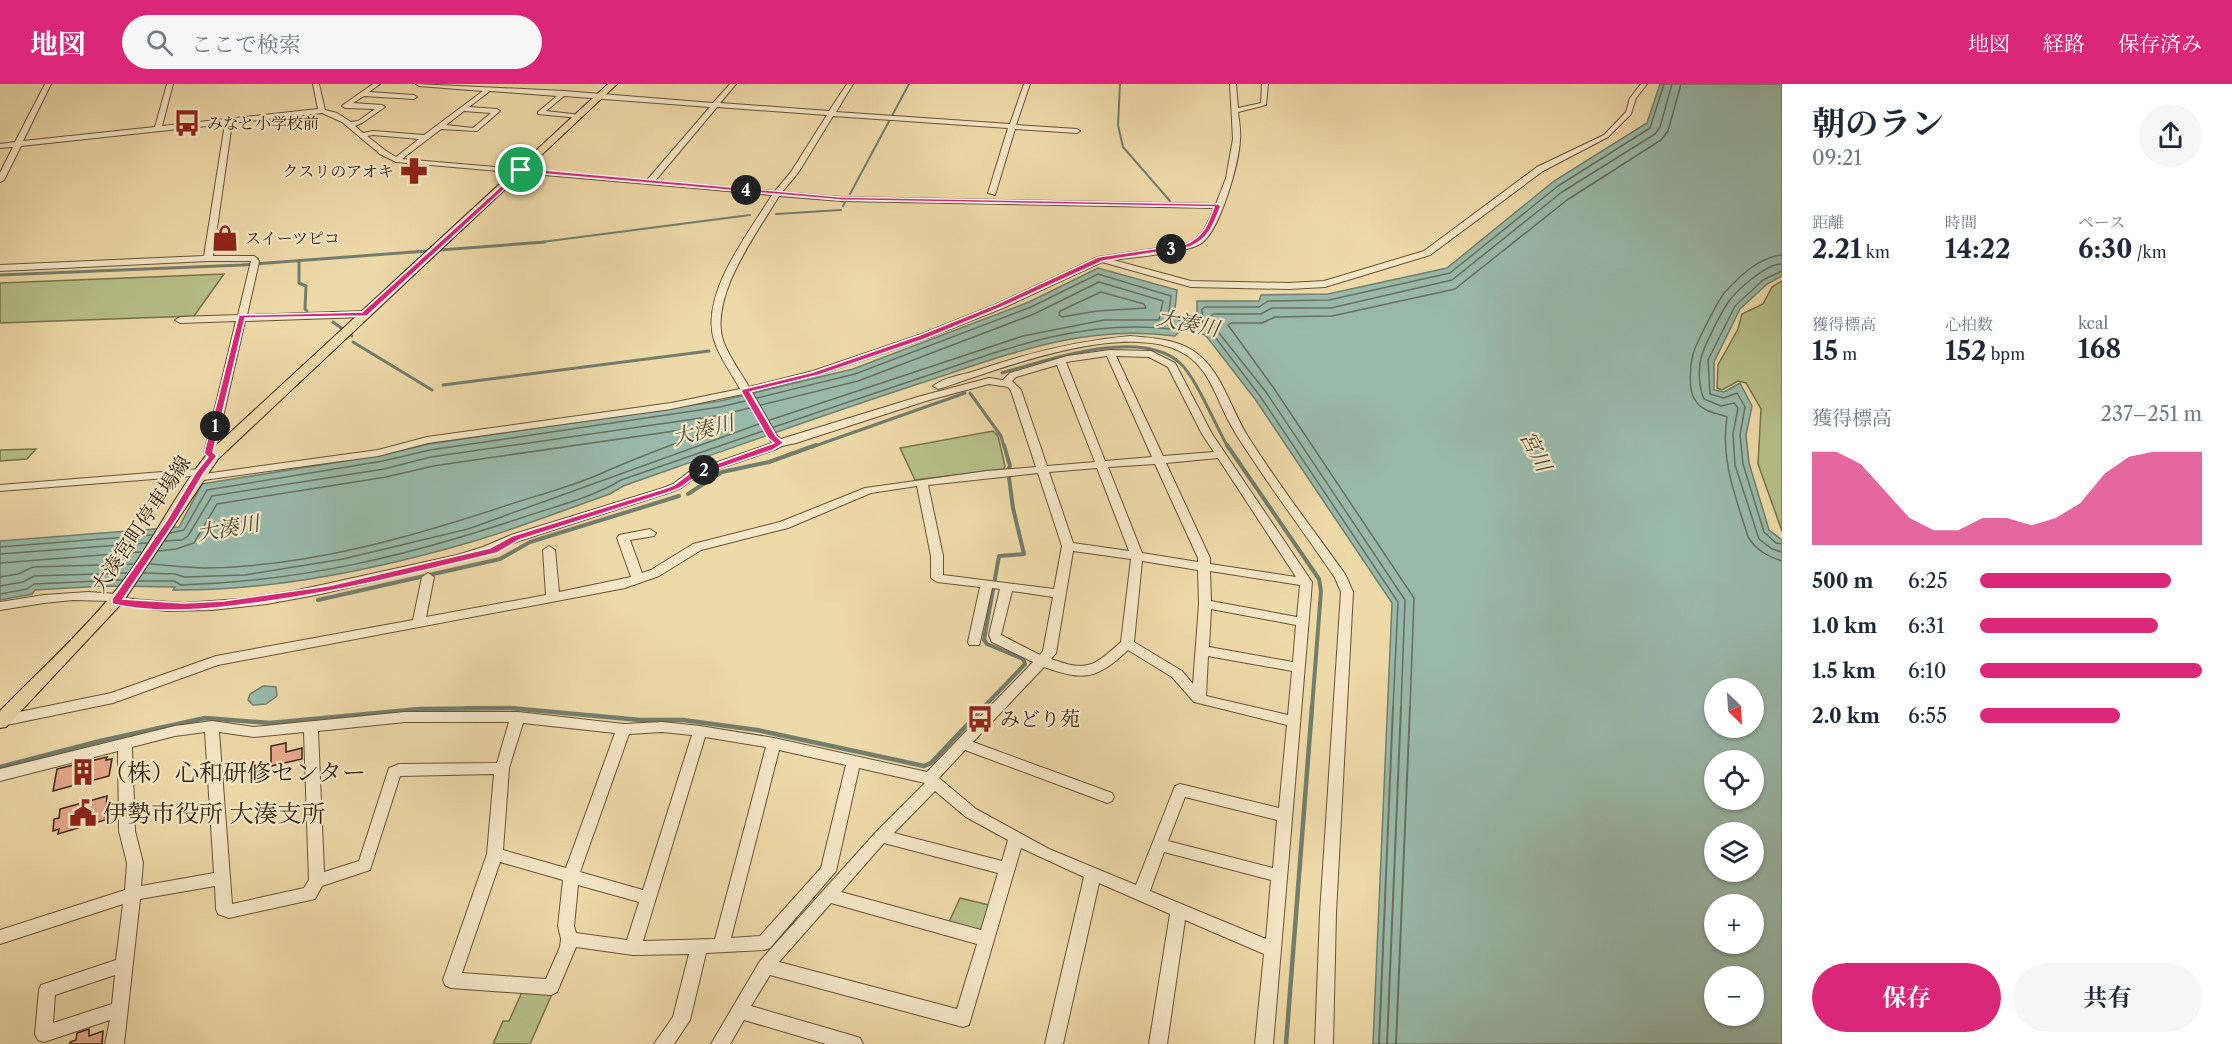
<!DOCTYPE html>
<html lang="ja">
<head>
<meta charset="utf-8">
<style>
	:root { --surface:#fff; --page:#f6f6f7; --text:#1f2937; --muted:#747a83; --accent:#db2777 }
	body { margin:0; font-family:"Libre Caslon Text","Noto Serif JP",serif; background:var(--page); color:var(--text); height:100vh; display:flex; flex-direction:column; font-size:22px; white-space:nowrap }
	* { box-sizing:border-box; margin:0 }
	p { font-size:20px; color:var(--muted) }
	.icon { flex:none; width:33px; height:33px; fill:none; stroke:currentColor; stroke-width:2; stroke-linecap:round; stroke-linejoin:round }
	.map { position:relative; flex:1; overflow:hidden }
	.sheet { display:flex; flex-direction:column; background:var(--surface); width:450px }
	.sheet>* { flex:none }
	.needle { width:39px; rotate:155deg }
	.controls { position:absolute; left:1704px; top:594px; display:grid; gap:12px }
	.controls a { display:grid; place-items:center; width:60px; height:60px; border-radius:50%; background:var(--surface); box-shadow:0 2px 4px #0004; font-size:30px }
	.pin { position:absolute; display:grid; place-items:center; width:51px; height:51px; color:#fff; margin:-26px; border:3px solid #fff; border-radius:50%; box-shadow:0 2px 6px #0007 }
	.km { position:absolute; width:30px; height:30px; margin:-15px; border-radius:50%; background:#222; color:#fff; font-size:16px; line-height:30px; text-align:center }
	.round { display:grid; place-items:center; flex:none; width:63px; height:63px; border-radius:32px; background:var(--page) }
	.overview { display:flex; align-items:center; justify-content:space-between; height:102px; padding:0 30px }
	h1 { font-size:33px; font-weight:700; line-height:45px }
	.stats { display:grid; grid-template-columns:repeat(3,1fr); gap:9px; height:102px; padding:6px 30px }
	.stats div { display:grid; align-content:center }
	.stats b { font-size:26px; font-weight:700 }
	.stats small { font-size:16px; font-weight:400 }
	.stats p { font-size:16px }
	.chart { height:168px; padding:12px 30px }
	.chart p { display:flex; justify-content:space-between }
	.chart svg { width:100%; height:108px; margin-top:6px; fill:var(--accent); opacity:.7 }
	.primary-button { display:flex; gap:12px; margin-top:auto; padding:12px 30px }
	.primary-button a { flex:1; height:69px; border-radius:36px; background:var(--accent); color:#fff; font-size:24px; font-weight:700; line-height:69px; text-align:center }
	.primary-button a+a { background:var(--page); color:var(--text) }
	ul { padding:0 30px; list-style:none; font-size:20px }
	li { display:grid; grid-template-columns:96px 72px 1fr; align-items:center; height:45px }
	li i { height:15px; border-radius:8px; background:var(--accent) }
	header { display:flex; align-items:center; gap:36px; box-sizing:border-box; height:84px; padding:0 30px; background:var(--accent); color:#fff }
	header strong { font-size:28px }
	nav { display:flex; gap:33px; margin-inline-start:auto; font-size:21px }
	.search { width:420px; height:54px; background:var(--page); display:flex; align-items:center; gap:15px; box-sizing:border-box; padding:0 21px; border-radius:33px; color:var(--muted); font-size:22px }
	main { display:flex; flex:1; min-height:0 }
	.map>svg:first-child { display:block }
</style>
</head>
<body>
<header>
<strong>地図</strong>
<div class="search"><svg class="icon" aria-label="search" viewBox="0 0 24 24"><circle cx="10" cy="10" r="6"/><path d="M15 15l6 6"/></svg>ここで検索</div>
<nav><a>地図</a><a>経路</a><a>保存済み</a></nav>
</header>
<main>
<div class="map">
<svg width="1782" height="960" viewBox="0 0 1782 960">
	<rect width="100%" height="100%" fill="#eed9a8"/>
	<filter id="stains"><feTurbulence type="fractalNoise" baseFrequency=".00333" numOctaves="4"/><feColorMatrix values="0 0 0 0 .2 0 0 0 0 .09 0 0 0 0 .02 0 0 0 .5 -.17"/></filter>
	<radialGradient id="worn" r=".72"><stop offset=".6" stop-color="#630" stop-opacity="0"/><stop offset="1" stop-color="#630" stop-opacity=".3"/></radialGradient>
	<!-- green -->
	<g fill="#b6c089" stroke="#78724d" stroke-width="1.5">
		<path d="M224 190 194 232 0 239V199Z"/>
		<path d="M1782 197V447L1758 380 1761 325 1746 299 1738 297 1722 306 1717 304 1718 281 1738 245 1742 230 1763 220 1772 203Z"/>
		<path d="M993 347 998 352 1005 382 1004 385 915 396 900 364Z"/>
		<path d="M36 365 27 375 0 377V366Z"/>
		<path d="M960 814 989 821 982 847 949 838Z"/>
		<path d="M522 908 552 910 530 960H493L503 937H509Z"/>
	</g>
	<!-- water -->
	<g fill="#99baaa" stroke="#737e6d" stroke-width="1.5" fill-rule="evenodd">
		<path d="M1660 0H1782V192L1767 200 1740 225 1714 278V306L1724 308 1740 299 1752 322 1746 351 1749 379 1769 446 1782 456V960H1373L1392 519 1255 315 1207 253 1197 246 1180 247 1175 252C1082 239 1005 272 918 300 838 326 757 355 677 383L623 402 610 410C564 426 518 444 471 458 375 486 274 507 173 506L175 503 104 502 35 506 32 510 0 516V457L179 443 202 400 382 371 429 360 720 317 853 285 1029 218 1098 184 1177 206 1174 234 1186 239 1197 238V217H1259L1261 211 1328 210 1447 184 1554 97 1647 39ZM1714 604H1754V644H1714ZM1714 676H1754V716H1714ZM1714 748H1754V788H1714ZM1714 820H1754V860H1714ZM1714 892H1754V932H1714Z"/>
		<path d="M263 602 276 603 277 612 266 620 253 621 248 616 250 610Z"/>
	</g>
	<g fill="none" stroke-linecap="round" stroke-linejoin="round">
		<!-- shore-far1 -->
		<g stroke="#6a705e" stroke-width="1.5">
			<path d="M1782 171C1759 173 1740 192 1725 208 1718 216 1696 260 1693 270 1690 282 1688 306 1695 316 1701 327 1716 329 1727 333 1720 376 1736 413 1748 453 1756 466 1767 472 1782 477"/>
			<path d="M1782 180C1766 180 1736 206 1727 220 1720 231 1704 262 1701 274 1698 286 1699 304 1704 315L1721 322 1734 319 1738 324 1733 350 1735 381 1759 455 1772 465 1782 468"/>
			<path d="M1782 187 1763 196 1735 222 1708 276 1710 310 1724 314 1737 309 1745 323 1740 351 1743 380 1764 448 1776 459 1782 460"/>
			<path d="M1101 208 1144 220 1146 224 1097 227 1062 233 1059 231 1060 227Z"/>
			<path d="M757 314 855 290 1031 223 1098 190 1171 212 1168 235 1173 242 1171 245C1087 235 1013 262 935 289 881 307 828 325 774 343"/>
			<path d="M761 321 858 297 1034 230 1099 198 1163 217 1159 236H1104L1023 252 770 336"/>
			<path d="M170 449 184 446 207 406 383 377 430 366 720 323 745 317"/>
			<path d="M165 457 182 456 188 452 212 412 384 385 431 373 722 331 749 324"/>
			<path d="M0 463 152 451"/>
			<path d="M0 470 147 459"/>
			<path d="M0 479 141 468"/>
			<path d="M150 480C168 481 186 484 204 484 309 483 415 452 514 419 542 410 573 402 600 390 636 374 673 360 710 347L712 344 709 342 433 382 386 393 217 420 194 459 176 465 159 467"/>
			<path d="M144 489 175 490 184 493 245 491 343 475 468 445 759 340"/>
			<path d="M0 493 18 490 33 483 133 480"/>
			<path d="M139 497H174L181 501C304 497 408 472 524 433 556 422 592 414 621 396L763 347"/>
			<path d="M0 502 23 498 34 492 127 489"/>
			<path d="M0 510 27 505 34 500 122 496"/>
			<path d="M1393 624 1398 518 1260 312 1212 249 1203 243 1202 225 1205 223H1259L1268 217 1329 216 1450 189 1558 102 1650 44 1664 0"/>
			<path d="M1401 624 1405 516 1266 308 1211 239 1210 233 1213 230H1261L1272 224H1331L1452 196 1562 108 1655 50 1660 43 1672 0"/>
			<path d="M1410 624 1414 514 1273 303 1228 241 1231 239H1262L1275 233 1332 232 1455 205 1567 116 1661 56 1668 47 1681 0"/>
		</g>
		<!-- shore -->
		<g stroke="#6a705e" stroke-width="2">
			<path d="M1379 960 1393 623"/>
			<path d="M1387 960 1401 623"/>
			<path d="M1396 960 1410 623"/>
		</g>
		<!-- stream-far3 -->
		<g stroke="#737e6d" stroke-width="2">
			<path d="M1120 0 1118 41 1123 63 1170 117"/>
			<path d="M850 110 909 0"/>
			<path d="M843 122 845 118"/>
			<path d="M776 130 841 126"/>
			<path d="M534 159 750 131"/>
		</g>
		<!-- stream-far2 -->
		<g stroke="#737e6d" stroke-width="3">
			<path d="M299 177V199L306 202 305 225 307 227"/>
			<path d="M0 191 242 181 545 158"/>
			<path d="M333 238 352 252"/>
			<path d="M353 258 432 306"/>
			<path d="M1002 289C1046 276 1141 243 1180 279 1197 295 1215 341 1228 363"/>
			<path d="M443 301 709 267"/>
			<path d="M970 309 1001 352 1004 363"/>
			<path d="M812 363 965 309"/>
		</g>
		<!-- stream-far1 -->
		<g stroke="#737e6d" stroke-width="4">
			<path d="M1227 361 1319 495 1321 507 1312 624"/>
			<path d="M688 410 722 388 769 378 816 361"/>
			<path d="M318 516 500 475 530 458 679 412"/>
			<path d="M466 624H515"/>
			<path d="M983 624 1025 580 1023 575 987 560 984 556 999 472 1024 470 1013 424 1008 386 1010 382 1004 361"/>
		</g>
		<!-- stream -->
		<g stroke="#737e6d" stroke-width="4.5">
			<path d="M0 683 100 657 205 634 270 639 420 625 510 624 640 636H683L757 646 924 682 931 679 984 623"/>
			<path d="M1286 960 1312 623"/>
		</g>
	</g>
	<!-- building -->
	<g fill="#e5aa8c" stroke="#3b2511" stroke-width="1.5">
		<path d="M286 659V668L302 664V675L271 682V662Z"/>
		<path d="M107 673 106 676 112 675 109 692 53 707 57 685Z"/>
		<path d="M107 712 105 736 58 750 59 745 53 747 54 735 59 734 60 725Z"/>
		<path d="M89 945V952L103 947 102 960H70V958L76 956 77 949Z"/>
	</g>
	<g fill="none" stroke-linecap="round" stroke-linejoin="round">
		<defs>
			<g id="minor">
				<path d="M45 0H51L23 57 155 43 167 0H173L162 42 318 25 313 0H319L325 26 337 29 351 38 358 37 375 25 345 24 342 22 343 21 373 0H380L369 8 414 11 417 13 414 15 364 12 353 19 382 21 385 23 362 39 355 42 363 49 373 47 424 51 483 7 419 2 416 0 564 7 713 19 730 0H736L720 19 829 27 847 0H853L836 28 1010 40 1024 0H1030L1016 41 1077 45 1080 47 1077 49 1015 45 995 111 988 109 1008 44 833 32 798 89 782 108 841 113 1216 120 1226 94 1233 55 1230 0H1236L1238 24 1261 19 1262 0H1268L1266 21 1238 28C1239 37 1241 47 1240 56 1239 79 1221 143 1203 158 1191 169 1132 173 1113 176L1191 197 1289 199 1324 197 1424 167 1537 83 1604 51 1626 28 1630 14 1641 0H1647L1636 14 1631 30 1608 53 1543 87 1430 171 1325 203 1289 205 1191 203 1102 178 1003 224 925 255 819 291 752 308 777 352 781 355 921 312 989 294 1003 296 1010 289 1067 272 1110 266 1151 267 1175 279 1212 350 1312 498 1273 960H1255L1264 870 1185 836 1167 960H1149L1170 830 1099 799 1063 960H1045L1084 793 1021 764 969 941 963 943 770 891 751 922 854 952 860 954 863 960H826L744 936 730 960H711L760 877 876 748 925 699 859 684 836 787 770 864 764 866 706 869 690 936 674 960H654L673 933 689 870 633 871 576 863 557 908 551 911 451 904 445 901 443 896 487 770 494 690 400 692 370 786 322 802 315 815 229 834 218 830 216 825 215 802 140 815 124 960H105L110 936 44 958 38 956 35 950 39 906 41 901 116 876 123 820 0 860V846L125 806 127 779 119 747 118 667 0 697V685L175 642 212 637 254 643 405 628H518L624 640 662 638 700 642 774 654 927 688 1033 578 992 558 989 551 1000 505 992 504 980 558 979 561H969L968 558 980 503 937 498 931 494V472L917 402 871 409 788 444 701 466 659 492 625 504 218 581 113 619 2 642H0V632L111 609 216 572 413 536 422 493 428 489 434 493 426 533 546 511 543 466 549 462 555 466 559 508 631 493 617 454 619 451 650 445 656 449 654 452 630 456 642 489 651 486 693 460 780 438 865 404 987 387 1036 383 1011 307 1008 303 989 300 929 316 796 359 782 362 774 366 697 392 681 404 671 408 519 457 478 473 321 510 267 520 212 526 167 527 116 521 110 517 73 516 44 519 0 526V518L44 511 88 508 118 510 124 514 142 516 184 519 239 515 294 507 457 471 483 463 511 451 663 404 673 400 689 388 772 359 743 310 671 325 428 359 378 372 196 397 192 396 190 394 192 392 0 407V401L200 385 204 386V390L378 366 427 353 671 319 740 305C732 290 719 273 714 256 700 210 748 150 772 111L396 78 380 70 342 38 322 29 232 39 213 172H254L258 175 259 178 247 231 364 227 369 230 364 233 245 237 215 368 218 372 213 375 204 369 236 237 180 239 175 236 180 233 238 231 251 177H208L0 187V181L204 172 225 40 21 62 4 96 0 98V89L13 63 0 64V60L15 58ZM490 7 557 12 538 28V30L579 34 582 32 581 31 546 27 564 12 710 23 647 96 402 75 441 45 477 47 500 27 497 25 469 23ZM717 23 827 31 791 88 775 107 655 97ZM464 27 491 29 473 44 446 41ZM373 51 419 55 396 73 386 67 367 52ZM779 112 841 117 1214 124C1207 141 1203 153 1186 160L1098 173 997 220 919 251 813 287 749 303C741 289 730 274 724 259 707 215 757 149 779 112ZM1107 272 1152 373 1105 377 1066 278ZM1116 272 1149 273 1168 283 1202 350 1214 368 1163 372ZM1057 281 1095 378 1047 382 1021 306 1012 297 1016 293ZM1218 374 1296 493 1210 480V474L1166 379ZM1155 380 1198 474V478L1142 469 1108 383ZM1097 384 1129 467 1073 459 1049 388ZM1038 389 1062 462 1054 505 943 491V472L928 401ZM1073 467 1131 475 1121 558C1093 583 1087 588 1051 575L1056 569ZM1142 477 1198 486 1199 520 1193 600 1182 587 1134 558ZM1210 487 1300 501 1297 533 1211 517ZM1012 507 1053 513 1043 567 1040 571 1001 551ZM1211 525 1296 541 1293 578 1209 563ZM1128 566 1172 593 1194 618 1287 641 1279 724 1180 700 1175 702 1136 801 1049 765 976 725 939 694 965 666 1102 717 1107 719 1112 717 1114 713 1112 709 973 658 1044 583C1084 597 1096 596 1128 566ZM1208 572 1292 587 1288 631 1206 612ZM405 638H509L497 679 399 680 389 684 359 777 324 788 318 647ZM523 639 615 649 566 784 503 766 509 684ZM205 648 214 789 141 802 143 779 135 747 132 663 175 652ZM219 648 254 653 304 648 309 796 304 804 232 820ZM662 648 692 651 643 806 580 788 629 650ZM705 653 766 663 715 855 643 857ZM779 666 846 681 821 784 760 852 731 854ZM935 707 966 733 1008 756 1002 777 894 749ZM1185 713 1277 736 1273 784 1168 757ZM884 759 998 789 981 846 841 808ZM1164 768 1271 796 1266 855 1150 807ZM500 778 563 796 558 842 561 855 560 863 546 895 462 889ZM578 801 639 818 627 856 576 849 574 842ZM831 819 977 860 957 925 779 878ZM115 891 112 920 53 939 55 911Z"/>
				<path d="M1130 252C1153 254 1181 255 1200 272 1223 292 1231 325 1247 351 1277 399 1312 444 1345 490L1353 508 1336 829 1333 960H1315L1320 829 1341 508 1335 494C1306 451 1275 410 1247 367 1240 357 1234 347 1228 336 1216 312 1208 283 1183 269 1126 236 1001 284 942 304L938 305 933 302C943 294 960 291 972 288 1024 270 1075 257 1130 252Z"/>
			</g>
			<path id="major" d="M608 0H617L218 375 123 518 6 643 0 644V627C37 589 78 552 112 511 149 467 172 413 208 369Z"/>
		</defs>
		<!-- minor casing -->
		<use href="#minor" stroke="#685237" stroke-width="2"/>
		<!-- major casing -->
		<use href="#major" stroke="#3b2511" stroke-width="2"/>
		<!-- minor -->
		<use href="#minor" fill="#f4e6c6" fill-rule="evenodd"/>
		<!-- major -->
		<use href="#major" fill="#eed9a8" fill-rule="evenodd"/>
	</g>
	<!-- route -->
	<path fill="#db2777" stroke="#fff" stroke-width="1.5" fill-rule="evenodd" d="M521 84 841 113 1218 120 1221 122C1214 140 1209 155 1190 163L1103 177 1002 223 925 255 819 291 750 308 776 352 784 359 773 366 697 392 680 404 670 408 519 456 497 469C419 488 342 507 263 518 216 525 159 531 112 520V515L167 436 196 388 208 373 204 369 239 231 362 228ZM523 88 841 116 1214 123C1208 140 1204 152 1186 160L1098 173 997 220 920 251 813 288 743 305 741 307 768 354 774 359 690 389 674 401 663 405 512 452 490 464 328 502 223 517 183 519 123 515 176 436 204 389 217 372 213 368 245 234 367 232Z"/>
	<!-- icons -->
	<defs>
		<symbol id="bus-bare" viewBox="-9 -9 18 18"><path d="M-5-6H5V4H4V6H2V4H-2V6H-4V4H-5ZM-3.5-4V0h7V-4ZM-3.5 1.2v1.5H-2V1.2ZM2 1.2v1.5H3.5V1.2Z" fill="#8f2418" stroke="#f4e6c6" stroke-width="2.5" paint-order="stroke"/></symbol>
		<symbol id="pharmacy-bare" viewBox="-9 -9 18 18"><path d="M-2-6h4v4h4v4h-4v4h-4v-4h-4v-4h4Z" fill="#8f2418" stroke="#f4e6c6" stroke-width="2.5" paint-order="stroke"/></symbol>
		<symbol id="shop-bare" viewBox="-9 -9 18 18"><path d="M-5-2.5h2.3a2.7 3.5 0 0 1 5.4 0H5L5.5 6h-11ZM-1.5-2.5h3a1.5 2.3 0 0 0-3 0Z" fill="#8f2418" stroke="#f4e6c6" stroke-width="2.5" paint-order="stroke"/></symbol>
		<symbol id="building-bare" viewBox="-9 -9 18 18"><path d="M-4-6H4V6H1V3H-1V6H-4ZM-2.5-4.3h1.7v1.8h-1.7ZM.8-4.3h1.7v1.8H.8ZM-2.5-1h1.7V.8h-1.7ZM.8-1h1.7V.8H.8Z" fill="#8f2418" stroke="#f4e6c6" stroke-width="2.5" paint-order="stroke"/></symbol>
		<symbol id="civic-bare" viewBox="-9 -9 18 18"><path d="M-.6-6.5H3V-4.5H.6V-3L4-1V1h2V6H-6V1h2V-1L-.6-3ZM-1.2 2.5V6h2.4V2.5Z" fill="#8f2418" stroke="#f4e6c6" stroke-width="2.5" paint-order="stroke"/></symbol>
	</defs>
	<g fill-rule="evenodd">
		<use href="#bus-bare" x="168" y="20" width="38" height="38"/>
		<use href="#pharmacy-bare" x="395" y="68" width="38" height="38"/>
		<use href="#shop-bare" x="206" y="135" width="38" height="38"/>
		<use href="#bus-bare" x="961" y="616" width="38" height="38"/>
		<use href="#building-bare" x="64" y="669" width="38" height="38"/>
		<use href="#civic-bare" x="64" y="710" width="38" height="38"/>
	</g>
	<g text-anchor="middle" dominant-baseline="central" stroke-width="4.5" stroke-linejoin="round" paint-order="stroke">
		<!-- far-poi labels -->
		<g font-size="16" fill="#3b2511" stroke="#f4e6c6" text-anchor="start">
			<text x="207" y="39">みなと小学校前</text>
			<text x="394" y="87" text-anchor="end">クスリのアオキ</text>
			<text x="245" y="154">スイーツピコ</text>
		</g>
		<!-- street labels -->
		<g font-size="20" fill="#3b2511" stroke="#f4e6c6">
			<text transform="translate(141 440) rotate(-56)">大湊宮町停車場線</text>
		</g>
		<!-- poi labels -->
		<g font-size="20" fill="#3b2511" stroke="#f4e6c6" text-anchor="start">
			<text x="1000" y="635">みどり苑</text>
		</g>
		<!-- water labels -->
		<g font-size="21" font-style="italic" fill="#524a37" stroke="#f4e6c6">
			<text transform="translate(1188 239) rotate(11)">大湊川</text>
			<text transform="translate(703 346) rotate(-15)">大湊川</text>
			<text transform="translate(1536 367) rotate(63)">宮川</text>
			<text transform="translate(228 444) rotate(-10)">大湊川</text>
		</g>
		<!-- near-poi labels -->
		<g font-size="24" fill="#3b2511" stroke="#f4e6c6" text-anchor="start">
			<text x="103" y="688">（株）心和研修センター</text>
			<text x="103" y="729">伊勢市役所 大湊支所</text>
		</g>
	</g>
	<rect width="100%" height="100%" filter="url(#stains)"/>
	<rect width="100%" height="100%" fill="url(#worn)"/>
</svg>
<div class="controls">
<a><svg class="needle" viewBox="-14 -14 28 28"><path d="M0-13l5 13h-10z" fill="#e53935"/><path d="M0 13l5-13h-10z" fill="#747a83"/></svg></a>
<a><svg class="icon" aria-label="locate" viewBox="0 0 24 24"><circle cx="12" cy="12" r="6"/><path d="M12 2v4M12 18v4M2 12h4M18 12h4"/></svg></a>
<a><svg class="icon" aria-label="layers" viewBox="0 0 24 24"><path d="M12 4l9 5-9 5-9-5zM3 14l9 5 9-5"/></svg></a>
<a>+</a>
<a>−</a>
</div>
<div class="pin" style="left:521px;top:86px;background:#1e9e55"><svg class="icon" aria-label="arrive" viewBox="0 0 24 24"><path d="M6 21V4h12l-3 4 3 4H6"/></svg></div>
<b class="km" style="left:215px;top:342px">1</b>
<b class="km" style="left:704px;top:386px">2</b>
<b class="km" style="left:1171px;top:165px">3</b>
<b class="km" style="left:746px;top:106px">4</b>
</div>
<section class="sheet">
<div class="overview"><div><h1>朝のラン</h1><p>09:21</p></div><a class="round"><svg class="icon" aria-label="share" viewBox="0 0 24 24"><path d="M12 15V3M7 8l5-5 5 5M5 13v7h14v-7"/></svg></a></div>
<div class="stats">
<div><p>距離</p><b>2.21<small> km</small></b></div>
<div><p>時間</p><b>14:22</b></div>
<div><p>ペース</p><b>6:30<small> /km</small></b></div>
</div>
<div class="stats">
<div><p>獲得標高</p><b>15<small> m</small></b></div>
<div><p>心拍数</p><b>152<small> bpm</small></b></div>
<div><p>kcal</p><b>168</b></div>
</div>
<div class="chart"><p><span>獲得標高</span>237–251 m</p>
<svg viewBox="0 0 160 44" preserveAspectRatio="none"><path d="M0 44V6L10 6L20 11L30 22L40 33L50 38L60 38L70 33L80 33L90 36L100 33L110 27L120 15L130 8L140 6L150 6L160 6V44z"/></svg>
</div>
<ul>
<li><b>500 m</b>6:25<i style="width:86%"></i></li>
<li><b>1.0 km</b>6:31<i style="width:80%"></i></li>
<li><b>1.5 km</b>6:10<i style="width:100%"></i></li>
<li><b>2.0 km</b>6:55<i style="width:63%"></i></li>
</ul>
<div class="primary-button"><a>保存</a><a>共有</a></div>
</section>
</main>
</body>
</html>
